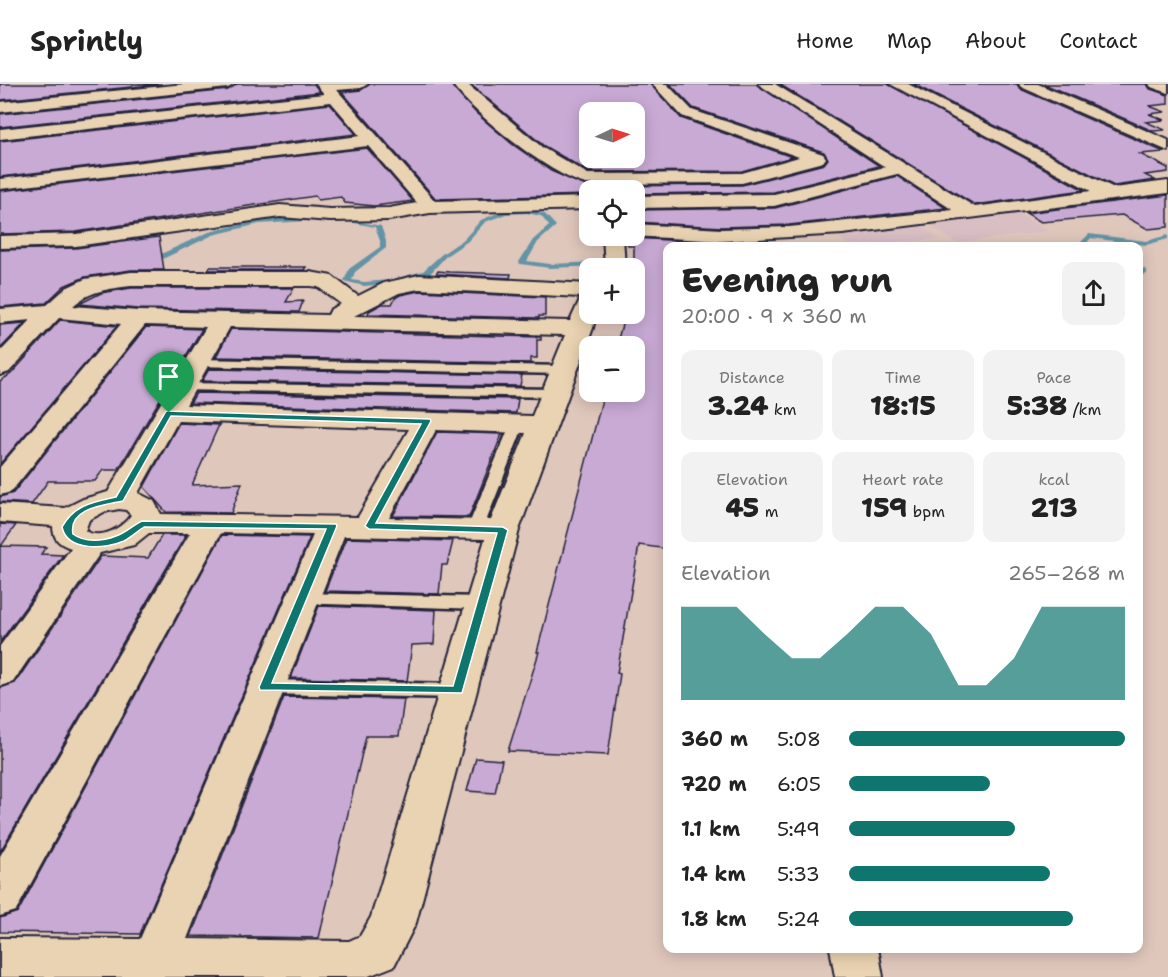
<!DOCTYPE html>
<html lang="en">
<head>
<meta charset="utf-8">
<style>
	:root { --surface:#fff; --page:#f2f2f2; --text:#222; --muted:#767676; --line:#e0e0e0; --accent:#0f766e }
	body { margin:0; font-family:"Shantell Sans",sans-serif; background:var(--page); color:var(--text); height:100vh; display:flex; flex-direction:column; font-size:22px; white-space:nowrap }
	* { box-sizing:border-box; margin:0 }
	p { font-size:20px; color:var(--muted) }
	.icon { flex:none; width:33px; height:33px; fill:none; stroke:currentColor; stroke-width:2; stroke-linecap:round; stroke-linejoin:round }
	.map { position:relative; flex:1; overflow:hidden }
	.side { position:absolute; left:663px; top:158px; width:480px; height:711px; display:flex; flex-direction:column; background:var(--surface); border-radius:12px; box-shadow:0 3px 15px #0003 }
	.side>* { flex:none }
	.needle { width:39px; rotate:86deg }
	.fabs { position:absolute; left:579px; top:18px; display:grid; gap:12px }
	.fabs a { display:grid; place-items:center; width:66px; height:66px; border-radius:12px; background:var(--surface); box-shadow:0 3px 15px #0003; font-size:30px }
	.pin { position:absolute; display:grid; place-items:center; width:51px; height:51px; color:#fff; margin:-62px -26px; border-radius:50% 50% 50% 0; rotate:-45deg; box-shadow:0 0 6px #0007 }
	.pin .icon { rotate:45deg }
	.round { display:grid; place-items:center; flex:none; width:63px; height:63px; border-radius:12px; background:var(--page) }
	.summary { display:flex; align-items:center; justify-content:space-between; height:102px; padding:0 18px }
	h1 { font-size:33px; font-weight:800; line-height:45px }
	.stats { display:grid; grid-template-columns:repeat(3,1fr); gap:9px; height:102px; padding:6px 18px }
	.stats div { display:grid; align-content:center; border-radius:12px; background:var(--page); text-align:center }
	.stats b { font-size:26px; font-weight:800 }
	.stats small { font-size:16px; font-weight:400 }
	.stats p { font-size:16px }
	.chart { height:168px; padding:12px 18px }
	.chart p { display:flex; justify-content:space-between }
	.chart svg { width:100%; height:108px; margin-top:6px; fill:var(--accent); opacity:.7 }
	ul { padding:0 18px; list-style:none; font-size:20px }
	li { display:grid; grid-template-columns:96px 72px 1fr; align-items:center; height:45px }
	li i { height:15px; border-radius:8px; background:var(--accent) }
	header { display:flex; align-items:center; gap:36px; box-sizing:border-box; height:84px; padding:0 30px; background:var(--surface); border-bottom:2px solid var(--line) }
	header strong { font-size:28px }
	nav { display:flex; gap:33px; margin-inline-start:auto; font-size:21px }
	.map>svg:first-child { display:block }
</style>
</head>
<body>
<header>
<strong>Sprintly</strong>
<nav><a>Home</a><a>Map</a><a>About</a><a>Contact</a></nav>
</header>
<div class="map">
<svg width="1168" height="893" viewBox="0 0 1168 893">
	<rect width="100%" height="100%" fill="#e0c7bc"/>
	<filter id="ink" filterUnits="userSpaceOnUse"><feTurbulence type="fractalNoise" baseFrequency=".0167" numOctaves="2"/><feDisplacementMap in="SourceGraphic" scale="12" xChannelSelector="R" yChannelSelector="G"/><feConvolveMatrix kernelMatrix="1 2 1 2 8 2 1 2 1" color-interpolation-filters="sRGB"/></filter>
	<g filter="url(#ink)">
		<!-- built -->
		<g fill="#d9bec4">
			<path d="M1017 129 1048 147 956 159 926 138Z"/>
			<path d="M919 140 939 155 849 162 834 149Z"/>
		</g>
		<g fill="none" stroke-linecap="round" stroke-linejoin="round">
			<!-- stream -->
			<g fill="#6394a5" fill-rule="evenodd">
				<path d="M527 125 545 130 556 142 538 158 527 177 550 180 646 176 650 178 646 180 550 184 520 180 519 178 533 156 549 142 541 132 527 129 506 130 485 138 468 157 446 172 429 191 390 200 364 202 344 197 349 185 380 163V157L375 143 339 136V134L381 142 386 157V164L355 188 352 196 364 198 390 196 423 187 442 170 464 155 481 136 505 126Z"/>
				<path d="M320 133 323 135 322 136 259 140 213 151 131 190 64 201 60 199 64 197 126 186 209 148 259 136Z"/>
				<path d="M1089 150 1146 157 1168 151V155L1146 161 1091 154 1084 162H1077Z"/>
				<path d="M1138 182 1147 186V190L1138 192Z"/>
			</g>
		</g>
		<!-- building -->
		<g fill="#c9aad5" stroke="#22223b" stroke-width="1.5" fill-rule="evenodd">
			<path d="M0 0H162L0 16Z"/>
			<path d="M237 0H314L320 8 0 43V30L228 6Z"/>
			<path d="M370 0H450L476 29 512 60 551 87 586 102 742 101 824 80 828 75 824 68 693 24 670 0H756L879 82 774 108 634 110V106H590V111L436 115 342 8 361 6Z"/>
			<path d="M470 0H650L681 34 792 73 742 87 589 88 544 62ZM590 28H634V74H590Z"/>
			<path d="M779 0H888L1084 106 975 121Z"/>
			<path d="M913 0H1017L1020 5 1164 68 1140 70 1168 84V88L1145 91 1155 96 1114 102Z"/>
			<path d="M1044 0H1147L1150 5 1168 11V20L1149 22 1165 28 1149 30 1164 36 1146 38 1165 46 1153 47Z"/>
			<path d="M330 20 356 50 0 93V57Z"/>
			<path d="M367 64 413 117 374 122 345 119 341 113 318 116 315 112 76 148 0 150V107Z"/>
			<path d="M897 92 946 124 789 141 722 143 634 138V126L775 124Z"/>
			<path d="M1168 111V143L1148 145 1122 131 1041 138 1026 129Z"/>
			<path d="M627 152 632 154 722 159 761 157 760 162H668V465L639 461 617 589 620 590 608 671 508 667 539 568H537L604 308H634V262H616L625 230H634V162H628Z"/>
			<path d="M159 153 164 186H131L85 193 64 202 46 219 0 223V166L76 164Z"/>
			<path d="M210 183H306L304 186H208Z"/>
			<path d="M438 187 449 188 511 190 510 194 436 190Z"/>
			<path d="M131 204H294L286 218 303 217 299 228 138 225 79 220 101 209Z"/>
			<path d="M419 207 545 213V232H539V234L368 230 369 227 382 220H392L395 214 400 211Z"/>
			<path d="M60 236 117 242 0 380V297L11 290Z"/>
			<path d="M25 239 0 265V241Z"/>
			<path d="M146 243 202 245 118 386H103L95 397H48L32 420 0 418V413L13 409Z"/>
			<path d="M231 245 541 253V256H537V274H531V279L216 273Z"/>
			<path d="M209 285 522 291 520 302 202 297Z"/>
			<path d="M196 309 518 315 516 329 190 319Z"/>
			<path d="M179 339 219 341 192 401 242 399 231 429 166 428 144 403Z"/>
			<path d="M437 348 502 350 469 433 393 432Z"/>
			<path d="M0 440 16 441 1 462 46 463 41 470 63 471 0 558Z"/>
			<path d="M162 451H186L0 768V604L15 599 101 472 148 474Z"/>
			<path d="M222 451 310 453 140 850 0 848V834L18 828Z"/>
			<path d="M346 454 453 457 447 481H442L439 510 325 507Z"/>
			<path d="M319 522 436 526 434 560 412 561 407 597 291 594Z"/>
			<path d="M284 613 404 615 399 652H366L319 854 191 852Z"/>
			<path d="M476 674 502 676 495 709 467 707Z"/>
		</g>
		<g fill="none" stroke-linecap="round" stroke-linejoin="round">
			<defs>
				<g id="lane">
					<path d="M197 275 564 282 571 286 564 290 192 282 190 279Z"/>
					<path d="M184 299 555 305 562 309 555 313 179 306 177 303 179 300Z"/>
					<path d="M517 337 524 341 483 445 481 448H469L467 445 510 341Z"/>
					<path d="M301 509 482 513 488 515 491 519 488 523 482 525 295 519 292 515 295 511Z"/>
					<path d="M265 596 458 600 465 602 468 607 465 612 458 614 265 610 258 608 255 603 258 598Z"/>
				</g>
				<g id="street">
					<path d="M185 0H235L228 4 0 28V18Z"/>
					<path d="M316 0H368L361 4 337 6 435 117 590 113V125L430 129 389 136 330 137 280 133 76 162 0 164V152L76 150 280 121 330 125 389 124 417 119 368 62 0 105V95L360 52 331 18 0 55V45L324 10Z"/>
					<path d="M452 0H467L543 64 588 90 742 89 799 73 682 32 652 0H667L692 26 823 70 826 74 823 78 742 99 586 100C549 91 475 31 452 0Z"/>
					<path d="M758 0H775L975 123 1091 107 890 0H908L1114 104 1168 97V109L843 150 722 157 632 152H634V140L722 145 789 143 953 126 897 90 774 122 634 124V112L774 110 885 83Z"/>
					<path d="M1019 0H1038L1168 56V67L1021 3Z"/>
					<path d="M1149 0H1168V9L1151 3Z"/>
					<path d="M603 152H623L625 184H605Z"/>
					<path d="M131 188H310L332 192 358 212 384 199 419 191 590 200V230H596L593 244 519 446 416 839 394 882 366 893H0V854L140 855 313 451 221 449 16 827 0 832V772L190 449H149L134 461 100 469 13 598 0 602V562L71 464C59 460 53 455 53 442L0 438V420L65 424 83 415 108 408 206 243 145 241 11 408 0 411V383L121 240 59 234 9 288 0 291V268L31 236 0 239V225L47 221 66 204 85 195ZM131 202H310L318 203 341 220 331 225 328 231 138 227 73 222C90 206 109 205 131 202ZM419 205 581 213 570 237 354 232 399 209ZM230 243 565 251 532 332 186 321ZM178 337 409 345 358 433 161 430 154 417 138 409ZM436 346 526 349 491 436 389 434ZM119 425 126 426 131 431C121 445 101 456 85 447L89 436 104 428ZM344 452 485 455 371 833 360 852 349 857 187 855Z"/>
					<path d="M830 864H878L883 893H835Z"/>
				</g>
			</defs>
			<!-- lane casing -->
			<use href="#lane" stroke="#22223b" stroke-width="5"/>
			<!-- street casing -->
			<use href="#street" stroke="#22223b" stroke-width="4"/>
			<!-- lane -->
			<use href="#lane" fill="#ead3b2" fill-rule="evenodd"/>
			<!-- street -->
			<use href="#street" fill="#ead3b2" fill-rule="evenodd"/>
		</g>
	</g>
	<!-- route -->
	<path fill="#0f766e" stroke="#fff" stroke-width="1.5" fill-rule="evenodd" d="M166 327 430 335 431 337 376 439 503 443 508 446 462 609 260 606 259 603 326 445 144 443C138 447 131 453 124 457 106 465 67 468 62 443 74 421 93 418 116 413ZM171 332 421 340 365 442 369 445 497 449 453 602 272 599 337 442 336 440 142 437C133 441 126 449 116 452 103 457 85 459 73 450 68 424 105 421 123 417Z"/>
</svg>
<div class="fabs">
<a><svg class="needle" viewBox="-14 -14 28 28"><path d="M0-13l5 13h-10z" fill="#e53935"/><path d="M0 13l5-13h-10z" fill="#767676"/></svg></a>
<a><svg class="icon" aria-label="locate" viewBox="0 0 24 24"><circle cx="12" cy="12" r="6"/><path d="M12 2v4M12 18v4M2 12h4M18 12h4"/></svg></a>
<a>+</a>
<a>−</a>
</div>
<div class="pin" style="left:169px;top:329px;background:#1e9e55"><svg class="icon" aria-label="arrive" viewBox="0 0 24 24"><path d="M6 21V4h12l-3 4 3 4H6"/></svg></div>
<section class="side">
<div class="summary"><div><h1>Evening run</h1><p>20:00 · 9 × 360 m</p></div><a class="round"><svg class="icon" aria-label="share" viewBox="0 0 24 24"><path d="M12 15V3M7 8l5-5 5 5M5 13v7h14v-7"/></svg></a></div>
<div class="stats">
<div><p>Distance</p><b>3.24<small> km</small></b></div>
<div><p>Time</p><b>18:15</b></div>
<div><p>Pace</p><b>5:38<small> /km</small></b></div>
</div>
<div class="stats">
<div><p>Elevation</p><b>45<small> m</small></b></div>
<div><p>Heart rate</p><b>159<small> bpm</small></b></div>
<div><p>kcal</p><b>213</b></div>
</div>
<div class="chart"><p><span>Elevation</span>265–268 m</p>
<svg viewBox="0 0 160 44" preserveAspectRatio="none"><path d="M0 44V6L10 6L20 6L30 17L40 27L50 27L60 17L70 6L80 6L90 17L100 38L110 38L120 27L130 6L140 6L150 6L160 6V44z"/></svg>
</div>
<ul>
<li><b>360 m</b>5:08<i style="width:100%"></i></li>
<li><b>720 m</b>6:05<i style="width:51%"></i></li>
<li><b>1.1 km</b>5:49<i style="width:60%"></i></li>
<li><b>1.4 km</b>5:33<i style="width:73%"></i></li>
<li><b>1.8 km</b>5:24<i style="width:81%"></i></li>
</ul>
</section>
</div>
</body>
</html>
